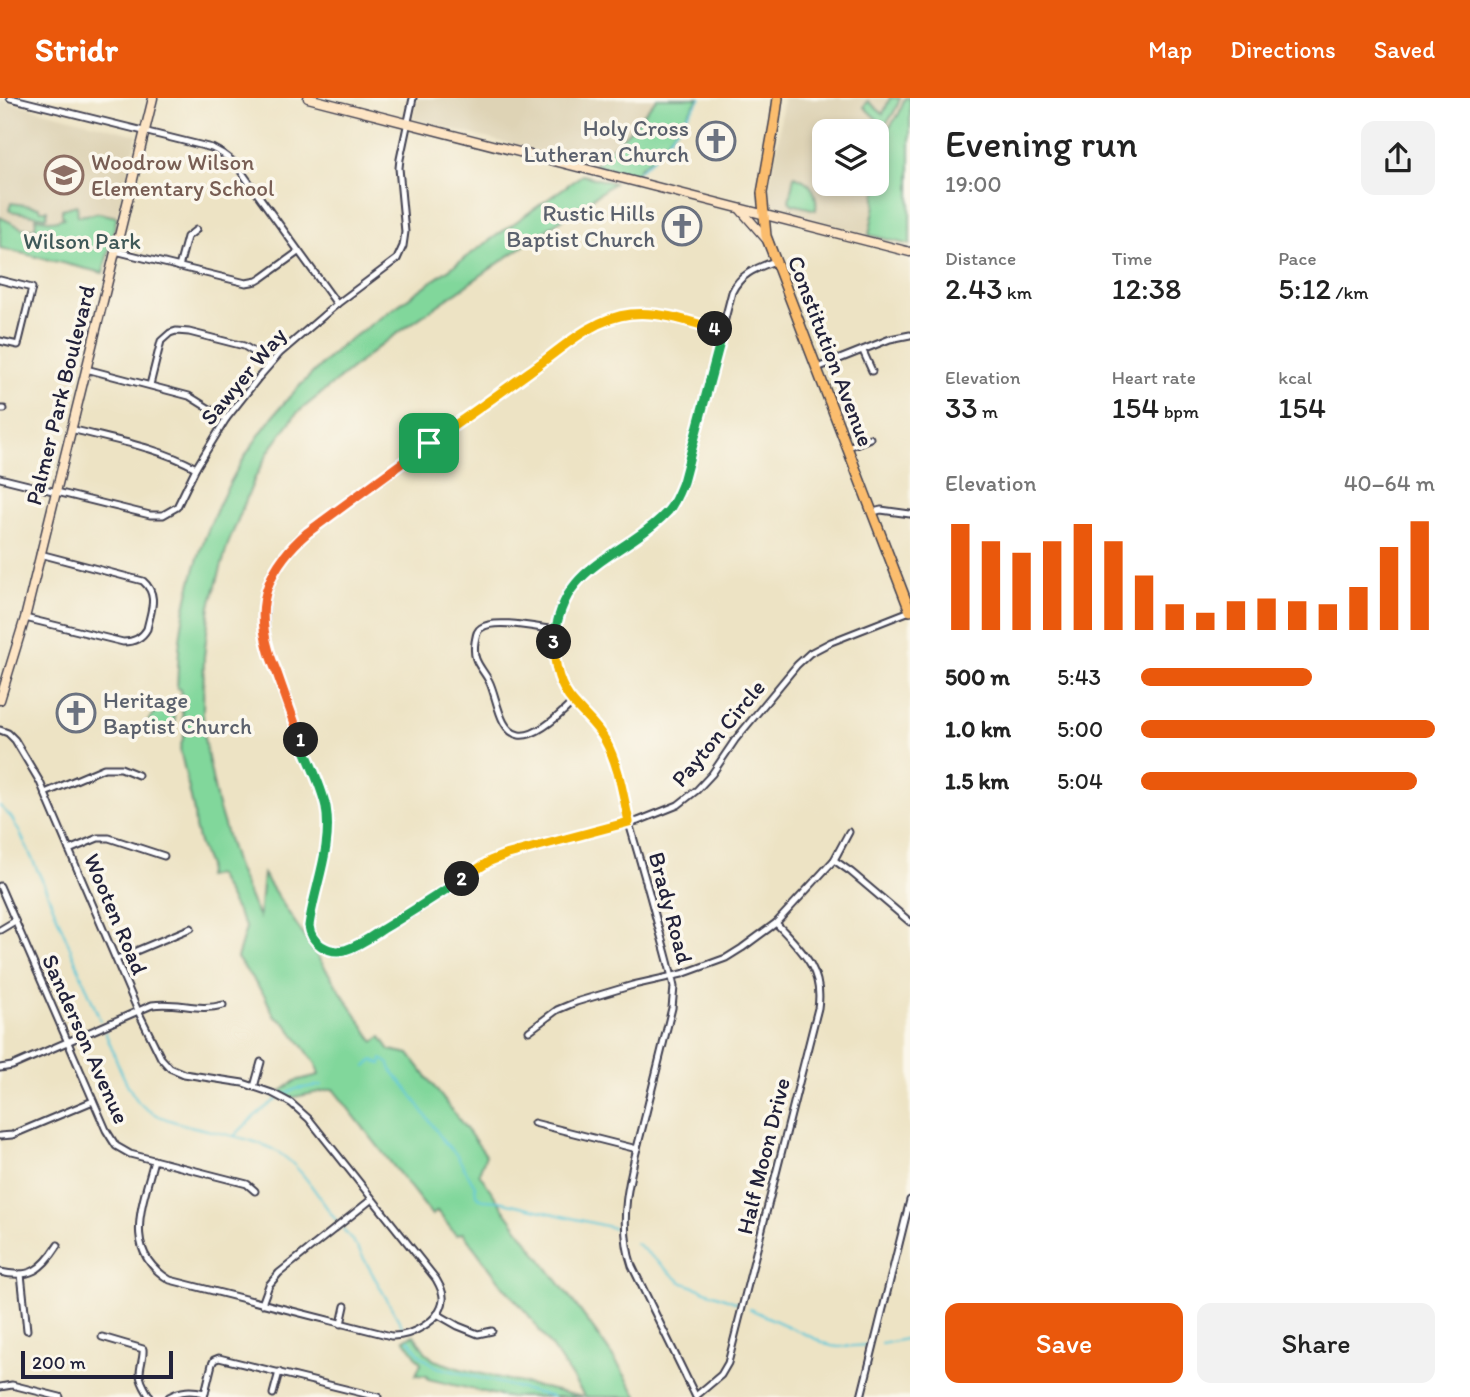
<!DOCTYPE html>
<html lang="en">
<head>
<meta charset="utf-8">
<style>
	:root { --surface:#fff; --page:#f2f2f2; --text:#222; --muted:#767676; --accent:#ea580c }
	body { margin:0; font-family:Itim,sans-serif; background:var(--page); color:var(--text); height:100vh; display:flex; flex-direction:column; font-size:26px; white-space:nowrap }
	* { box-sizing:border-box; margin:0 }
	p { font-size:23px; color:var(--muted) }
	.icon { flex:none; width:38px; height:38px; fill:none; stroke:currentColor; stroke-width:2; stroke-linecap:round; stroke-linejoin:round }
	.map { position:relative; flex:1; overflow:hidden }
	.details { display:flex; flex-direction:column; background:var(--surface); width:560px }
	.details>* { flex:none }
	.fabs { position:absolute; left:812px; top:21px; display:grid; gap:14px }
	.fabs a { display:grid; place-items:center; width:77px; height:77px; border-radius:14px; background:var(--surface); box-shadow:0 4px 10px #0003; font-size:35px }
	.scale { position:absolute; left:21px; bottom:18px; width:152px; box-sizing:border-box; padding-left:7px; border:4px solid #22223b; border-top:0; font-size:19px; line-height:24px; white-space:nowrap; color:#22223b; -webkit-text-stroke:5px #fbf7ec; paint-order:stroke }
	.pin { position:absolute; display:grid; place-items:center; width:60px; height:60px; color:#fff; margin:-30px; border-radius:14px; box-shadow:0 4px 10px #0006 }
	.km { position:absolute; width:35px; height:35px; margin:-18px; border-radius:50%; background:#222; color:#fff; font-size:19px; line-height:35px; text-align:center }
	.round { display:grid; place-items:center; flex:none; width:74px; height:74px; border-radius:14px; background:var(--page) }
	.head { display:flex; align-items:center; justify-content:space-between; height:119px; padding:0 35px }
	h1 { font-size:38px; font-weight:600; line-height:52px }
	.figures { display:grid; grid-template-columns:repeat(3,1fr); gap:10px; height:119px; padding:7px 35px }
	.figures div { display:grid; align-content:center }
	.figures b { font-size:30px; font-weight:600 }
	.figures small { font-size:19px; font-weight:400 }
	.figures p { font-size:19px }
	.chart { height:196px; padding:14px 35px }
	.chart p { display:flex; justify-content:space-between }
	.chart svg { width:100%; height:126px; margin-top:7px; stroke:var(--accent); stroke-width:6 }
	.cta { display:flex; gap:14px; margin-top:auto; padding:14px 35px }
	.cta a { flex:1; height:80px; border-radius:14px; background:var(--accent); color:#fff; font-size:28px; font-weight:600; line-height:80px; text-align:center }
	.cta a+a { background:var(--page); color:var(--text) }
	ul { padding:0 35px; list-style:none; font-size:23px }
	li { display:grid; grid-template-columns:112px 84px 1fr; align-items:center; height:52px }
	li i { height:18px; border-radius:9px; background:var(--accent) }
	header { display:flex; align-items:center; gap:42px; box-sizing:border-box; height:98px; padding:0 35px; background:var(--accent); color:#fff }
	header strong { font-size:33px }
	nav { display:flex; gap:38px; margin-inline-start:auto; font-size:24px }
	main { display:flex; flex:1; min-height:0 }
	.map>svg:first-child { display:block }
</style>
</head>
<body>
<header>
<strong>Stridr</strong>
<nav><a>Map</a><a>Directions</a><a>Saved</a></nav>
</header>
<main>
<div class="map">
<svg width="910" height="1299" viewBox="0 0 910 1299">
	<rect width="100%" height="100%" fill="#fbf7ec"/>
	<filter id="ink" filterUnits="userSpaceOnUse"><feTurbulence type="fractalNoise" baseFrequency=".0143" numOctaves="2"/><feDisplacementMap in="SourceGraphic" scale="14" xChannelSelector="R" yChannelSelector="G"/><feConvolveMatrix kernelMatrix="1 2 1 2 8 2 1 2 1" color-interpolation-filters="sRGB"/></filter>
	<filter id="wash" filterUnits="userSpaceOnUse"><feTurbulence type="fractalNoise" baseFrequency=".00686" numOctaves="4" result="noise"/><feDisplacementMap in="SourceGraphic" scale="28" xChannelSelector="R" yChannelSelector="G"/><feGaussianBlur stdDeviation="1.57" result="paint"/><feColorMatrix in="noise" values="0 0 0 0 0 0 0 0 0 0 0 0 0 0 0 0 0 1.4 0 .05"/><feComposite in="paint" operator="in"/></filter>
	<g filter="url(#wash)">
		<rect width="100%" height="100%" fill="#ede3c4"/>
		<!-- built -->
		<g fill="#ded3b5" fill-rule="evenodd">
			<path d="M417 0H657L634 28 594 67 415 22 413 19Z"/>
			<path d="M783 0H905L899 16 884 37 889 57 886 66 879 74V88L875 97 876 107 869 137 774 112 769 108 770 84 779 39ZM824 33H877V86H824Z"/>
			<path d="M0 2 137 37 117 119 99 115 33 132 22 130 0 119Z"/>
		</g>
		<!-- green -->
		<g fill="#81d79b" stroke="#527c6b" stroke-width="2">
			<path d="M657 0H699C686 20 670 40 654 58 647 65 638 68 635 78L594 67 634 28Z"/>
			<path d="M890 0H900C896 14 889 22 880 33L876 29 880 24 864 9 868 3 883 16Z"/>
			<path d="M905 0H910V147L869 137 875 107V97L879 88 877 76C894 56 887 59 884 37L899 16Z"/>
			<path d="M582 77 614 85 382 246 296 316 269 353 255 380 228 446 210 508 204 559 203 615 204 640 217 704 236 767 252 805 259 819 263 776 374 944 381 939 390 952 409 956 486 1057 479 1075C529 1152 592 1220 638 1299H585L557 1257 527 1215 504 1189 463 1135 456 1137 437 1113 432 1117 333 991 290 1000 280 994 295 983 319 977 316 966 303 948 285 925 274 918 265 898 237 860 246 830 217 777 206 779 208 768 199 745 195 729 194 714 180 651 186 629 183 626 181 592 177 590C178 574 178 558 180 542 189 465 221 387 268 325 289 296 316 272 342 247Z"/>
			<path d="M794 78C811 83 818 95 816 112L792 106 789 103Z"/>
			<path d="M11 105 39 109 41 112H47V118L45 119 10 113 9 112Z"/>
			<path d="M77 107 78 118 99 115 117 119 103 175 0 150V119L22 130 38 131 35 130 36 120 53 123 64 120 62 117V111Z"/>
			<path d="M173 608 176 635 173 638 146 630C150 616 157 609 173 608Z"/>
			<path d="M414 1237 427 1256 434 1262 461 1271 583 1299H505L428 1281 427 1278 416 1277 421 1265 404 1241Z"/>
		</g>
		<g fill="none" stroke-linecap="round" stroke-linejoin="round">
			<!-- stream -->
			<g stroke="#5dc7d8" stroke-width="2">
				<path d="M638 74 654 59 666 45 701 0"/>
				<path d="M0 708 11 719 20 735 42 782 100 922"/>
				<path d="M105 934C114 955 123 983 137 1002 159 1032 241 1032 276 1053 302 1068 318 1099 336 1122"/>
				<path d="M366 969 373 962 381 966 382 961 389 966 391 972 408 992 445 1045 456 1056 475 1088 476 1097 483 1102 499 1103 614 1130"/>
				<path d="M283 997 296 991 322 987"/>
				<path d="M234 1038 256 1017 277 1001"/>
				<path d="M343 1131 358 1150 403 1230"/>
				<path d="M636 1145 681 1184 738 1205"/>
				<path d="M750 1211 831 1248 839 1249 868 1247"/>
				<path d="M409 1242 422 1259 437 1269 553 1299"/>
				<path d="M881 1246 910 1240"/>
			</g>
		</g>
	</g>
	<g filter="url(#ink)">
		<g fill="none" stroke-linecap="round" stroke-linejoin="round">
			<defs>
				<g id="street">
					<path d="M10 0 212 50 223 56 235 65 337 206"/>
					<path d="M115 153 246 185 257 183 262 180 298 154"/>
					<path d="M179 169 187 139 196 132"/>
					<path d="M0 182 32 190 18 247 0 243"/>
					<path d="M723 233C689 224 653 210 618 218 586 226 542 264 515 284 447 333 379 382 311 431 269 469 258 493 268 550L324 702C334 746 315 786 309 828 311 852 336 855 355 849L414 813 490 763 505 757 542 747 638 723 678 707 697 692 712 676 735 642 797 567 810 555 831 544 910 513"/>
					<path d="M863 253 872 273"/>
					<path d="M817 270 890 241 910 237"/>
					<path d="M86 271 189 298 226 321"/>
					<path d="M150 287 161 243 170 235 176 233 189 234 244 248 254 254 269 267"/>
					<path d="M0 311H4"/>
					<path d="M71 331C113 342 158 349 196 370"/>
					<path d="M848 349 870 340"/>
					<path d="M0 380 150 417H163L177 409 196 370 226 321 259 279 280 255 337 206 397 161 403 148 405 134 399 70 400 61 413 0"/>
					<path d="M873 414 881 412 910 416"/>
					<path d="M25 520 123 544C133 544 142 540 147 531 151 512 159 497 143 483L40 456"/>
					<path d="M555 532C539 530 494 520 481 530 476 533 476 539 475 544 472 564 481 568 489 583 497 598 499 634 519 637 536 640 562 615 573 604"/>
					<path d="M0 632 8 635 15 642 40 684 138 913 161 960 170 970 184 976 243 985 272 995 291 1005 309 1021 436 1181C440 1188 444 1195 443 1202 441 1223 410 1239 391 1238L170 1182C121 1153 143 1106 154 1062"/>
					<path d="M45 695 104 670H121L138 677"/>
					<path d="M69 752 98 740H109L164 758"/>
					<path d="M834 762 851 774 910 824"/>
					<path d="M0 788 106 1032 116 1048 130 1056 247 1086 255 1093"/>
					<path d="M0 832 15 823"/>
					<path d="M117 861 191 830"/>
					<path d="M529 933 557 912 576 904 633 887 682 876 726 860 742 850 776 825 834 762 849 734"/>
					<path d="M0 970 12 968 152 907C177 903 198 914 223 907"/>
					<path d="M254 989 261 964"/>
					<path d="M534 1025 637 1051"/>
					<path d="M0 1038 12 1037 93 1003"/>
					<path d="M0 1174C30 1181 42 1172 58 1147"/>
					<path d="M21 1176 27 1232"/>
					<path d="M262 1206 269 1187 279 1175 372 1101"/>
					<path d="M437 1216 458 1228 478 1236 492 1233"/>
					<path d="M341 1226 345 1208"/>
					<path d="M102 1239 143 1251C144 1259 140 1267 140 1276 140 1284 146 1292 150 1299"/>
					<path d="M0 1289 12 1287 60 1299"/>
					<path d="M273 1296 279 1274"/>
					<path d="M696 1298 721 1277 728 1265 818 910C824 871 801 852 776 825"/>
					<path d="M169 1299C181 1292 191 1292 205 1295"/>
					<path d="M204 1299 212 1266 214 1262 219 1260 378 1299"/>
					<path d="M696 1299 632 1168C615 1118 634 1064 646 1015 655 980 663 945 672 910L674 889C670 869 664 848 658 828 649 793 639 759 629 725 623 703 621 679 612 658 608 648 604 638 597 630 583 611 563 599 557 575 551 551 554 523 564 502 585 459 639 448 668 412 675 404 679 394 683 384L732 194C741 175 757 170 775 163"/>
					<path d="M861 1299 910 1102"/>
				</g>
				<g id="secondary">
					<path d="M308 0 910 154"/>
					<path d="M740 111 768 143"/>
					<path d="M0 602 25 520 153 0"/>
				</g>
				<path id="primary" d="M778 0 775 22 762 95 766 138 910 513"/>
			</defs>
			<!-- street casing -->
			<use href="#street" stroke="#403f50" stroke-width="9"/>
			<!-- secondary casing -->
			<use href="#secondary" stroke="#403f50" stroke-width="11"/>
			<!-- primary casing -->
			<use href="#primary" stroke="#403f50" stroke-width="12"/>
			<!-- street -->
			<use href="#street" stroke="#fff" stroke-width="5"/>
			<!-- secondary -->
			<use href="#secondary" stroke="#fde5c5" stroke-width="8"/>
			<!-- primary -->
			<use href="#primary" stroke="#fbbd6e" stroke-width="9"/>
		</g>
	</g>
	<g fill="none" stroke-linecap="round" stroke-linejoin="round" filter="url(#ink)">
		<defs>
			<path id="split-1" d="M301 642C293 620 285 598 277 575 274 567 270 559 268 550 254 501 271 466 308 434L429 345"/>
			<path id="split-2" d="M301 642C309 664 321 686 326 709 333 750 314 789 309 828 311 845 328 856 345 852 359 848 371 839 383 831 410 815 436 798 462 781"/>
			<path id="split-3" d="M462 781 490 763 505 757 629 724C623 697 619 667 605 642 597 627 584 617 573 604 558 587 554 566 554 544"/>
			<path id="split-4" d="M554 544C560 485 589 471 634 441 646 433 658 424 668 413 675 405 679 394 683 384L723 233 715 231"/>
			<path id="split-5" d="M429 345C463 322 496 298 529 274 560 252 592 220 631 216 659 213 688 223 715 231"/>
		</defs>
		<!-- split-1 casing -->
		<use href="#split-1" stroke="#fff" stroke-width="14"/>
		<!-- split-2 casing -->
		<use href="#split-2" stroke="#fff" stroke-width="14"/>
		<!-- split-3 casing -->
		<use href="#split-3" stroke="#fff" stroke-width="14"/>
		<!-- split-4 casing -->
		<use href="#split-4" stroke="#fff" stroke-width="14"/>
		<!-- split-5 casing -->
		<use href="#split-5" stroke="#fff" stroke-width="14"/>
		<!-- split-1 -->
		<use href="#split-1" stroke="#f0652b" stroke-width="9"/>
		<!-- split-2 -->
		<use href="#split-2" stroke="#22a559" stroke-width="9"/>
		<!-- split-3 -->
		<use href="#split-3" stroke="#f5b400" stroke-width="9"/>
		<!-- split-4 -->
		<use href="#split-4" stroke="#22a559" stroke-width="9"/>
		<!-- split-5 -->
		<use href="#split-5" stroke="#f5b400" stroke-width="9"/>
	</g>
	<!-- icons -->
	<defs>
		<symbol id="church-ring" viewBox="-11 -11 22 22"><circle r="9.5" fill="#fbf7ec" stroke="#6b7280" stroke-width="1.5"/><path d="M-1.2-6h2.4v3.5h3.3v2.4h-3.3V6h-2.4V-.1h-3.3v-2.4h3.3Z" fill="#6b7280"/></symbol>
		<symbol id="school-ring" viewBox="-11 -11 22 22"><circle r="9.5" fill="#fbf7ec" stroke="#8d6e63" stroke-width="1.5"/><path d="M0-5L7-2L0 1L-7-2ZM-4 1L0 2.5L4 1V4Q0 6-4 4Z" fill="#8d6e63"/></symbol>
	</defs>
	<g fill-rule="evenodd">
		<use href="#church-ring" x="694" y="21" width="44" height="44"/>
		<use href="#school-ring" x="42" y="55" width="44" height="44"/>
		<use href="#church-ring" x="660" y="106" width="44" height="44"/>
		<use href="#church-ring" x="54" y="593" width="44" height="44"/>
	</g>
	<g text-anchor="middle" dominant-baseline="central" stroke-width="7" stroke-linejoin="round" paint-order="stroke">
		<!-- worship labels -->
		<g font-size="23" fill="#5b616d" stroke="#fbf7ec" text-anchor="end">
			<text x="689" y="30">Holy Cross<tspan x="689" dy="26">Lutheran Church</tspan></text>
			<text x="655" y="115">Rustic Hills<tspan x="655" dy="26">Baptist Church</tspan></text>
			<text x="103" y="602" text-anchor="start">Heritage<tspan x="103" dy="26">Baptist Church</tspan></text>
		</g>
		<!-- education labels -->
		<g font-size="23" fill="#785e54" stroke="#fbf7ec" text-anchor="start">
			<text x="91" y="64">Woodrow Wilson<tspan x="91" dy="26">Elementary School</tspan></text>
		</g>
		<!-- park labels -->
		<g font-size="23" fill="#3e5858" stroke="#fbf7ec">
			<text x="82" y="143">Wilson Park</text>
		</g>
		<!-- street labels -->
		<g font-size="23" fill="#22223b" stroke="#fbf7ec">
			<text transform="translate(831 253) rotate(69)">Constitution Avenue</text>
			<text transform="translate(243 278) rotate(-50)">Sawyer Way</text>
			<text transform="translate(60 297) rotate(-76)">Palmer Park Boulevard</text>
			<text transform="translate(718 635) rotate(-50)">Payton Circle</text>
			<text transform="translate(671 810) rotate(75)">Brady Road</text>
			<text transform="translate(116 816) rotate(67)">Wooten Road</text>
			<text transform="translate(86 941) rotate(66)">Sanderson Avenue</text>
			<text transform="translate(763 1058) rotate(-76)">Half Moon Drive</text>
		</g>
	</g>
</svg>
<div class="fabs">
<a><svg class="icon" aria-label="layers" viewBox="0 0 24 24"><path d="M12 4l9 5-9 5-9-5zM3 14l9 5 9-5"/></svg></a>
</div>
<div class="scale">200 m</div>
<div class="pin" style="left:429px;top:345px;background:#1e9e55"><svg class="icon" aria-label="arrive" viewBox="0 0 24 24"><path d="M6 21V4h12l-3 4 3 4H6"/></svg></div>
<b class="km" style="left:301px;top:642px">1</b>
<b class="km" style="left:462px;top:781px">2</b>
<b class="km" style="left:554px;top:544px">3</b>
<b class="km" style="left:715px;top:231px">4</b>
</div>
<section class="details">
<div class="head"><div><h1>Evening run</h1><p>19:00</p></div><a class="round"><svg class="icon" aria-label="share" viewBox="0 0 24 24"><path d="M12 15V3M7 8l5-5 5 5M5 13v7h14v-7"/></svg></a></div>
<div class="figures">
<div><p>Distance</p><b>2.43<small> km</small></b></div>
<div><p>Time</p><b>12:38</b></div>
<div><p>Pace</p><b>5:12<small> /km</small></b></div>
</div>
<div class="figures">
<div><p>Elevation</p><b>33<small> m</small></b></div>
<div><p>Heart rate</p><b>154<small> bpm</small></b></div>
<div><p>kcal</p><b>154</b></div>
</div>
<div class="chart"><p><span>Elevation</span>40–64 m</p>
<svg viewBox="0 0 160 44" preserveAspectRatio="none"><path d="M5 44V7M15 44V13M25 44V17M35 44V13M45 44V7M55 44V13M65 44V25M75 44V35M85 44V38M95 44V34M105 44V33M115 44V34M125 44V35M135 44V29M145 44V15M155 44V6"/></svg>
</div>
<ul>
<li><b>500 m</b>5:43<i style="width:58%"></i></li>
<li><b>1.0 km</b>5:00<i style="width:100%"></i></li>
<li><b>1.5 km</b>5:04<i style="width:94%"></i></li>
</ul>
<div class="cta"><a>Save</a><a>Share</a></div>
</section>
</main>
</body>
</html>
